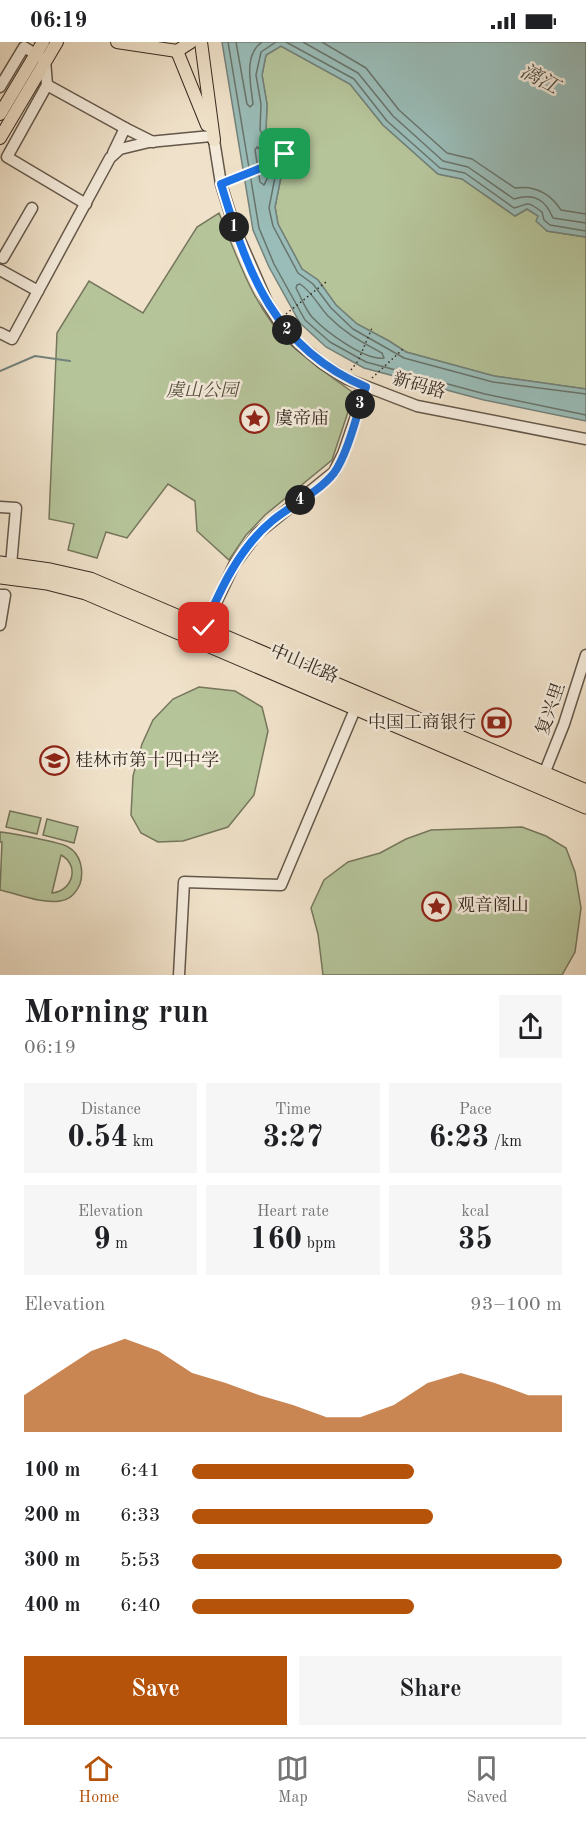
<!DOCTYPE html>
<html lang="en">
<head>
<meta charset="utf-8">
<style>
	:root { --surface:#fff; --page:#f6f6f6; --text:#202124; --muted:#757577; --line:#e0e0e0; --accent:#b45309 }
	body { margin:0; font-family:"Old Standard TT","Noto Serif SC",serif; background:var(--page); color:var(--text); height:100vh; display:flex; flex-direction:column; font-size:22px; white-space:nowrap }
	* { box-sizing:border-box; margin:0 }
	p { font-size:20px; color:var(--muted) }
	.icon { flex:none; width:33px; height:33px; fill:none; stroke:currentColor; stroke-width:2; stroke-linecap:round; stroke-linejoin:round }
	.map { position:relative; height:933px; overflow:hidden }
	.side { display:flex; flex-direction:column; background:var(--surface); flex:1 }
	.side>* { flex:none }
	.pin { position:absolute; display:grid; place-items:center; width:51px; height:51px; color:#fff; margin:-26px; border-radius:12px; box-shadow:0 3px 9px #0006 }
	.km { position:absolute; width:30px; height:30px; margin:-15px; border-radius:50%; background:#222; color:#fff; font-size:16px; line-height:30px; text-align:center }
	.round { display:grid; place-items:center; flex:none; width:63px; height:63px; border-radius:0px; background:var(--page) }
	.headline { display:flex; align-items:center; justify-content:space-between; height:102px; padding:0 24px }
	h1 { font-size:33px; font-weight:800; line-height:45px }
	.metrics { display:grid; grid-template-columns:repeat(3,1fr); gap:9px; height:102px; padding:6px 24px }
	.metrics div { display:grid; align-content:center; border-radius:0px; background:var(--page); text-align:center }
	.metrics b { font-size:30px; font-weight:800 }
	.metrics small { font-size:16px; font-weight:400 }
	.metrics p { font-size:16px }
	.chart { height:168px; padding:12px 24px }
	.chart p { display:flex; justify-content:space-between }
	.chart svg { width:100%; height:108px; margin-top:6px; fill:var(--accent); opacity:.7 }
	.button { display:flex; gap:12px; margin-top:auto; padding:12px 24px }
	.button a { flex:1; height:69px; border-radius:0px; background:var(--accent); color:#fff; font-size:24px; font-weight:800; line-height:69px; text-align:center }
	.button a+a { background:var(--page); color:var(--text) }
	ul { padding:0 24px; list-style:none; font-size:20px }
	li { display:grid; grid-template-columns:96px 72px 1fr; align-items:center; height:45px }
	li i { height:15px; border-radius:8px; background:var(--accent) }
	.status { display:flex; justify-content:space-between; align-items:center; height:42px; padding:0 30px; background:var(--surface); direction:ltr }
	.status svg { height:16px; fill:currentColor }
	.dock { display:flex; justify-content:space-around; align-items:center; height:84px; border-top:2px solid var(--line); background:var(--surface); font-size:16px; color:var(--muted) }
	.dock a { display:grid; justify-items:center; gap:3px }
	.dock .selected { color:var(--accent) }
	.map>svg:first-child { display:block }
</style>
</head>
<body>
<div class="status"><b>06:19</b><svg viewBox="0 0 49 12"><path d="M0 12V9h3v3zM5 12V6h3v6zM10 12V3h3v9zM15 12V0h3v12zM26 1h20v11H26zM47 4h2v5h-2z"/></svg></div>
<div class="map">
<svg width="586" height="933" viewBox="0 0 586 933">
	<rect width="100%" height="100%" fill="#f0e2ca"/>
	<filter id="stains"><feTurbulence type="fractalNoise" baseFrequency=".00333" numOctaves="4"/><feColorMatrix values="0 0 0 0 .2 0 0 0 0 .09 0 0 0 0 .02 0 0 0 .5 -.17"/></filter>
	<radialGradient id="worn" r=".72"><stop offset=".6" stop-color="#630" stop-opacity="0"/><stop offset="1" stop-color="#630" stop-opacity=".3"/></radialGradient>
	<!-- green -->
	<g fill="#b6c49a" stroke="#76775d" stroke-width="1.5" fill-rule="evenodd">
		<path d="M281 4 350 42 383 83 438 132 462 137 515 174 527 167 539 174 547 189 586 195V347L494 334 406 310 389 299 357 282 336 263 318 238 302 227 278 182 275 165 283 125 280 111 266 88 267 62 262 33 266 13Z"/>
		<path d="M219 171C238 217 255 269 292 304 311 320 331 335 351 349L353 355 332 418 265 473 246 493 229 518 197 489 195 459 168 442 127 496 106 490 97 516 68 508 74 482 49 477 57 291 89 239 143 271 197 185Z"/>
		<path d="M199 645 235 649 262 665 268 689 254 753 228 785 183 799 158 800 141 791 131 773 133 734 142 702 153 678 173 657Z"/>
		<path d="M10 769 41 776 37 792 6 785Z"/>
		<path d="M47 777 78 785 74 801 43 793Z"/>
		<path d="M522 785 546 794 566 806 575 830 581 866 575 910 562 933H323L318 892 311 866 324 838 348 820 380 811 406 797 431 788Z"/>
		<path d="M0 790C10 791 61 800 68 805 81 812 84 829 80 842 76 851 69 858 60 859 41 862 18 852 0 848L2 800H0ZM61 813C80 823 73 849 52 851Z"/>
	</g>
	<!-- water -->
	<path fill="#9abdb9" stroke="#72827c" stroke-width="1.5" d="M222 0H586V195L547 189 536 179 538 174 527 167 515 174 462 137 438 132 383 83 350 42 281 4 266 13 262 33 267 62 266 88 280 111 283 125 275 165 278 182 302 227 318 238 336 263 357 282 389 299 406 310 494 334 586 347V379L484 358 364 326 326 305 300 281 269 225 253 188Z"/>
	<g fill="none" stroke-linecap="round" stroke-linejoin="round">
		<!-- shore -->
		<g stroke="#68746c" stroke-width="1.5">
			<path d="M228 0 259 186 274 222 305 278 330 300 366 320 485 352 586 373"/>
			<path d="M236 0 247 62 250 65 253 62C251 42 243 13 262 0"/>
			<path d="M276 0 261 10 256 33 261 62 260 88 274 113 277 125 269 166 273 184 298 231 313 242 331 266 353 287 404 316 493 340 586 352"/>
			<path d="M286 0 354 37 387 79 440 126 465 131 514 166C530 162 526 158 542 170L544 178 550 183 586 189"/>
			<path d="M303 0 358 31 393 74 443 119 468 125 514 157C534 151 545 157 553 176L586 181"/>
			<path d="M322 0 366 26 399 68 447 111 472 117 515 146C535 143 550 151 561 168L586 172"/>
			<path d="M257 105C270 113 272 130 264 143L260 140 255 108Z"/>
			<path d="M300 242C312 250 318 263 328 274 346 292 360 299 382 311L384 316C365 319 325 289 312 275 305 267 301 255 296 246L297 243Z"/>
		</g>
		<!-- stream -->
		<path stroke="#72827c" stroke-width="2" d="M0 329 35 314 70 319"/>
		<defs>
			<g id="minor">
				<path d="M0 45 24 5 45 18 47 43"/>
				<path d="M214 98 221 142 235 187 268 262 278 278 299 302 323 322 347 337 417 364 586 397"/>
				<path d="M113 111 125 86 153 100"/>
				<path d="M86 162 7 115 47 43 125 86"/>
				<path d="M3 216 32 166"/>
				<path d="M0 228 38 249"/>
				<path d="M0 291 12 297 110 116 120 107 149 100 211 94"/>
				<path d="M0 465 16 466 11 523"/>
				<path d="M0 553H5L0 583"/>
				<path d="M204 586 234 523 257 492 334 430 343 412 366 345"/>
				<path d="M544 732 564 682 586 613"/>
				<path d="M179 933 184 840 281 843 356 665"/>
			</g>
			<g id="major">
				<path d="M117 0 177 9 191 0"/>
				<path d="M201 0 214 98"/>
				<path d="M177 9 207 83"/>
				<path d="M0 72 43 0"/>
				<path d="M0 96 57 0"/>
			</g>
			<g id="highway">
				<path d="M0 522 50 529 90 538 586 750"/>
				<path d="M0 534 47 540 86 550 586 764"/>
			</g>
		</defs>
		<!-- minor casing -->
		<use href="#minor" stroke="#64584a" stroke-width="13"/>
		<!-- major casing -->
		<use href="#major" stroke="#362a20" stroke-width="14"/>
		<!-- highway casing -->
		<use href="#highway" stroke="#362a20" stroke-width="17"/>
		<!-- path -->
		<g stroke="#362a20" stroke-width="1.5" stroke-dasharray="1.5 3" stroke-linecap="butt">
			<path d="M230 139 276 120 285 112"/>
			<path d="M286 272 326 240"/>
			<path d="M351 328 358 319 372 286"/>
			<path d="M372 336 404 306"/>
		</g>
		<!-- minor -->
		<use href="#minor" stroke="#f5ecdd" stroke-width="10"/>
		<!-- major -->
		<use href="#major" stroke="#f0e2ca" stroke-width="12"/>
		<!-- highway -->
		<use href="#highway" stroke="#f0e2ca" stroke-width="15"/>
	</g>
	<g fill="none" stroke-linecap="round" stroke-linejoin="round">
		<defs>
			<path id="route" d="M204 586C220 548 239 506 272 479 291 463 318 451 334 431 348 412 358 368 366 345 274 306 248 232 221 142L276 120 285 112"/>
		</defs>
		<!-- route casing -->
		<use href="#route" stroke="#fff" stroke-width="12"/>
		<!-- route -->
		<use href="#route" stroke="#1a73e8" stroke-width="8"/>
	</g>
	<!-- icons -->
	<defs>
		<symbol id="sight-ring" viewBox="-11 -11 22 22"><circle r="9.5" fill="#f5ecdd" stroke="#8f2418" stroke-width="1.5"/><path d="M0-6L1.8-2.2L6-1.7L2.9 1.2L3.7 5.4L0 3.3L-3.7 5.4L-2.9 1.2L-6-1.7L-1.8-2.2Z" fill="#8f2418"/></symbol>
		<symbol id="bank-ring" viewBox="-11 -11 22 22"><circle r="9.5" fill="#f5ecdd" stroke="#8f2418" stroke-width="1.5"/><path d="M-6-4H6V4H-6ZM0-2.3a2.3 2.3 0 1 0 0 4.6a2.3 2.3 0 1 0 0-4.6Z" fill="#8f2418"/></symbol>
		<symbol id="school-ring" viewBox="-11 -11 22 22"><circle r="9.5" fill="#f5ecdd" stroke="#8f2418" stroke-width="1.5"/><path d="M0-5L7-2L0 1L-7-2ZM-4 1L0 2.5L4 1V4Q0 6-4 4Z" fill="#8f2418"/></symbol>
	</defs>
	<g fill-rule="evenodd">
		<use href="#sight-ring" x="238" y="360" width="33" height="33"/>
		<use href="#bank-ring" x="480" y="664" width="33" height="33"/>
		<use href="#school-ring" x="38" y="702" width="33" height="33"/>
		<use href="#sight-ring" x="420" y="848" width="33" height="33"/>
	</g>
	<g text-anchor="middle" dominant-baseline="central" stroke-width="5" stroke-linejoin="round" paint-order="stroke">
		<!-- street labels -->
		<g font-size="18" fill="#362a20" stroke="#f5ecdd">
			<text transform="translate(419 344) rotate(16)">新码路</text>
			<text transform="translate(304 622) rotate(23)">中山北路</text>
			<text transform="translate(551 667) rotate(-71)">复兴里</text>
		</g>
		<!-- park labels -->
		<g font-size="18" font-style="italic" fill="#56503e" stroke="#f5ecdd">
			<text x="202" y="349">虞山公园</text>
		</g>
		<!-- poi labels -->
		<g font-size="18" fill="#362a20" stroke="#f5ecdd" text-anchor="start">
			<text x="275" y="377">虞帝庙</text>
			<text x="476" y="681" text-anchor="end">中国工商银行</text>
			<text x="75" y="719">桂林市第十四中学</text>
			<text x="457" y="864">观音阁山</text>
		</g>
		<!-- water labels -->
		<g font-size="20" font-style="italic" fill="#4f4f46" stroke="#f5ecdd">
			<text transform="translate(539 38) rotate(28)">漓江</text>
		</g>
	</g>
	<rect width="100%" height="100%" filter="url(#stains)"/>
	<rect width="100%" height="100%" fill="url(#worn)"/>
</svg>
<div class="pin" style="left:285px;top:112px;background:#1e9e55"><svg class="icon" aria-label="arrive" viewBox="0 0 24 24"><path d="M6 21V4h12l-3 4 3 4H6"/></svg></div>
<div class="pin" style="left:204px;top:586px;background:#d93025"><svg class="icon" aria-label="check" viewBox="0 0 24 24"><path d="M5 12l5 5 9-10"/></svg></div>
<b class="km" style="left:234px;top:185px">1</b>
<b class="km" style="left:287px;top:288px">2</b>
<b class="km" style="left:360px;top:362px">3</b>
<b class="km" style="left:300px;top:458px">4</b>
</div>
<section class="side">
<div class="headline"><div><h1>Morning run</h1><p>06:19</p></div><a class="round"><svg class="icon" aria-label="share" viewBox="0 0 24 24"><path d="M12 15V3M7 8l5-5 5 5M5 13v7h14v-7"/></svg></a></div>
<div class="metrics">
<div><p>Distance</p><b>0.54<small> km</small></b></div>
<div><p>Time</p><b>3:27</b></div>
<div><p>Pace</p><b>6:23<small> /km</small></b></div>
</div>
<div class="metrics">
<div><p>Elevation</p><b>9<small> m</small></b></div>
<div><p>Heart rate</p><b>160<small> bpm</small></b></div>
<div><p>kcal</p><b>35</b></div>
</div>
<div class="chart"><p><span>Elevation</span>93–100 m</p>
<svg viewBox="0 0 160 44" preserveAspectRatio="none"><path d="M0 44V29L10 20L20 11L30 6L40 11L50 20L60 24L70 29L80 33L90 38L100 38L110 33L120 24L130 20L140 24L150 29L160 29V44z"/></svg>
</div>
<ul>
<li><b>100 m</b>6:41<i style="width:60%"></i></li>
<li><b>200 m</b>6:33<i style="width:65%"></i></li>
<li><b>300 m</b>5:53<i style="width:100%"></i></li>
<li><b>400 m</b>6:40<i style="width:60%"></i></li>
</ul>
<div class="button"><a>Save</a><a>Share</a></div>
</section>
<nav class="dock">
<a class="selected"><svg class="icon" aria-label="home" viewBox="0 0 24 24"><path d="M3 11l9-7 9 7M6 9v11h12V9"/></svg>Home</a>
<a><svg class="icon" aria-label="map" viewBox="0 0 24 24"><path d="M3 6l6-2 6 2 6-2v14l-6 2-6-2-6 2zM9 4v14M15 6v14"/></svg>Map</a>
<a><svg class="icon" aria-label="saved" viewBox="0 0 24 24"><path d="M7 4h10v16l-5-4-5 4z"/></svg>Saved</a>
</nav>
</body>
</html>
